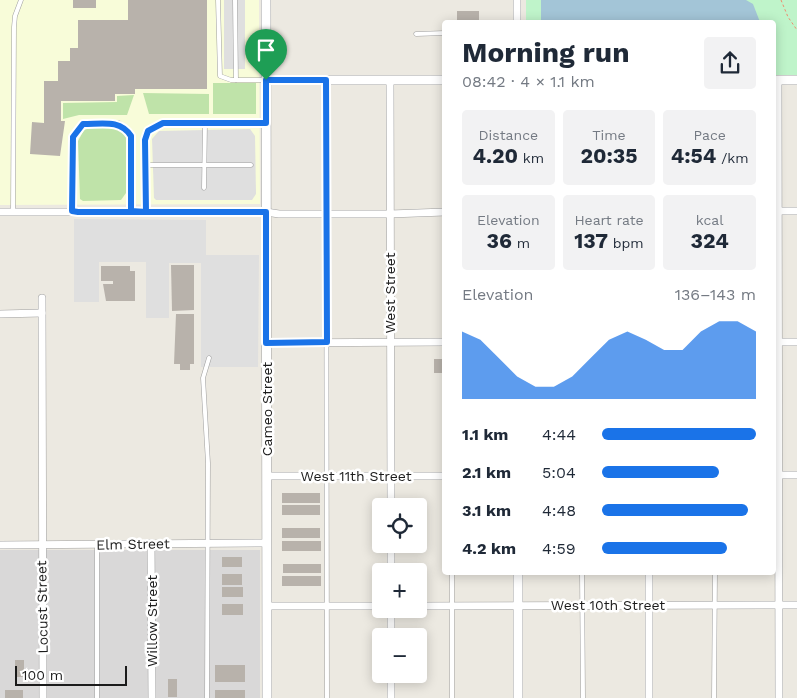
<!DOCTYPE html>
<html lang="en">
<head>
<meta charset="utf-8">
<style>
	:root { --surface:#fff; --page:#f2f2f3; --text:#1f2937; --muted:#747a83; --accent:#1a73e8 }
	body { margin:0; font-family:"Work Sans",sans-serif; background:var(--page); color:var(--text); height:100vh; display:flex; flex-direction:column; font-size:19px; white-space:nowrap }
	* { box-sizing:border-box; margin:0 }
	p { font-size:16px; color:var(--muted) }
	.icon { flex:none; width:28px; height:28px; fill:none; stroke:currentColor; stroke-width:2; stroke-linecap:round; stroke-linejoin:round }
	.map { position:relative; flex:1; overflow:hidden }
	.side { position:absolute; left:442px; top:20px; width:334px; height:555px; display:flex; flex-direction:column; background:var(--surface); border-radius:5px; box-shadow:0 2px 12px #0003 }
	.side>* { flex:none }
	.tools { position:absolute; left:372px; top:498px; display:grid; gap:10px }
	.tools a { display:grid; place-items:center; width:55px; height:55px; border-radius:5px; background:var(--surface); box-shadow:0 2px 12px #0003; font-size:25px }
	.scale { position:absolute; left:15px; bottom:12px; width:112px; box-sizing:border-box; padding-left:5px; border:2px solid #1b1b1b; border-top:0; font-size:14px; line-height:18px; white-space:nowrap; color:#1b1b1b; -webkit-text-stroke:4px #fff; paint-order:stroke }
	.pin { position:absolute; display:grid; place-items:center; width:42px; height:42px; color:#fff; margin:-51px -21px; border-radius:50% 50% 50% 0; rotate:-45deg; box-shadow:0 0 5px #0007 }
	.pin .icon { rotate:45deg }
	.round { display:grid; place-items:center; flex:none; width:52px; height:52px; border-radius:5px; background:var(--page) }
	.headline { display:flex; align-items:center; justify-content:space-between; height:85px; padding:0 20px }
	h1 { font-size:28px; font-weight:700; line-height:38px }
	.metrics { display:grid; grid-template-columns:repeat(3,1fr); gap:8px; height:85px; padding:5px 20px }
	.metrics div { display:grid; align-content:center; border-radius:5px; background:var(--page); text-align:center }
	.metrics b { font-size:21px; font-weight:700 }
	.metrics small { font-size:14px; font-weight:400 }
	.metrics p { font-size:14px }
	.chart { height:140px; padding:10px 20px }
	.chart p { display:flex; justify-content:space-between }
	.chart svg { width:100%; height:90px; margin-top:5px; fill:var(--accent); opacity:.7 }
	ul { padding:0 20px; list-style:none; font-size:16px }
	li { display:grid; grid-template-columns:80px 60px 1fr; align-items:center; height:38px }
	li i { height:12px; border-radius:6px; background:var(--accent) }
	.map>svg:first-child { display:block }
</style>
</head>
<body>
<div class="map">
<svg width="797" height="698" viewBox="0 0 797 698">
	<rect width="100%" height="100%" fill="#ece9e1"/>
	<!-- residential -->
	<rect fill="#d9d8d8" x="0" y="550" width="260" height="148"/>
	<!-- education -->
	<path fill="#f8fcd9" d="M0 0H259L260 204 0 205Z"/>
	<!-- grass -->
	<g fill="#bfe3a9">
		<rect x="213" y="83" width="43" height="31"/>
		<path d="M143 93 209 94V114H149Z"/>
		<path d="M134 95 127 115H79L63 119V103L117 102V96Z"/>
		<path d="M90 128H117L126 136V193L121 200 83 201 80 199 78 141 84 130Z"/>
	</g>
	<!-- park -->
	<path fill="#bff4ca" d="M526 0H797V75H774V22H526Z"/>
	<!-- parking -->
	<g fill="#dfdfdf">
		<rect x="224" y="0" width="21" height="69"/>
		<path d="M250 129 255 136 256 194 252 200H156L154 198 152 139 159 131Z"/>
		<path d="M74 219 206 220V255H259L258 367H201V263H169V318H146V262H99V302H74Z"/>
	</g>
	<!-- water -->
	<path fill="#a3c5d7" d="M541 0H746L753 4 760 22H541Z"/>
	<!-- building -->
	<g fill="#b8b2ab">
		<rect x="73" y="0" width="23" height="8"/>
		<path d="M128 0H207V89H135V94H115V101H61V121H65L60 156 30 154 32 122 44 123V81H58V61H70V48H78V20H128Z"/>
		<rect x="457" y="11" width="22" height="10"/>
		<path d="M171 265H194V310L172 311Z"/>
		<path d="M101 266H130V271H135V301H106L103 284H113V281H101Z"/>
		<path d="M176 314H194V364H190V370H180V364H174Z"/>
		<rect x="434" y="359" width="11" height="14"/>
		<rect x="282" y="493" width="38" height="10"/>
		<rect x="282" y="505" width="38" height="10"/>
		<rect x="282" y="528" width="38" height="10"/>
		<rect x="282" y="541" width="39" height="10"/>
		<rect x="222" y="557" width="20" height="10"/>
		<rect x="283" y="564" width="38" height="9"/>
		<rect x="222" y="574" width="20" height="11"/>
		<rect x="282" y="576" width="39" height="10"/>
		<rect x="222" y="587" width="21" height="10"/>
		<rect x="222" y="604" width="21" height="11"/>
		<rect x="15" y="660" width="9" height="17"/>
		<rect x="215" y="665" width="30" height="17"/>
		<rect x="168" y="679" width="9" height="18"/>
		<rect x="5" y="690" width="18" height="8"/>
		<rect x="215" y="690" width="30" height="8"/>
	</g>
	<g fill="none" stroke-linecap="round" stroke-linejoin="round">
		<defs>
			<g id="service">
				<path d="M218 0 220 76 231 80H266"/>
				<path d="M235 0 236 80"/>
				<path d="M416 34 445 33"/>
				<path d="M326 80 327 698"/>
				<path d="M146 165H251"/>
				<path d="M204 188 205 123"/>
				<path d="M72 211 73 137 83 124 119 123 131 136V211"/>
				<path d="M13 212 14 27 15 16 21 0"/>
				<path d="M146 212 145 140 152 128 163 123H266"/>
				<path d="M97 544V698"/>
				<path d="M452 572V698"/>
				<path d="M582 572 583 698"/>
				<path d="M207 698 208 463 203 378 209 358"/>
				<path d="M714 698 715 572"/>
			</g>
			<g id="minor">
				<path d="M517 0V22"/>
				<path d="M390 80 391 506"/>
				<path d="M778 80 779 698"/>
				<path d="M774 211H797"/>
				<path d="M0 212H266L279 214H390L445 212"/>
				<path d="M42 298 43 698"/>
				<path d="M0 314 42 313"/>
				<path d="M775 342H797"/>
				<path d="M266 343 445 342"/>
				<path d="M774 475H797"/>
				<path d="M267 476H445"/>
				<path d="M151 543 152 698"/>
				<path d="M391 544V571"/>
				<path d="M0 545 267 543"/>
				<path d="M649 572V698"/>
				<path d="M267 606H381"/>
				<path d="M419 606 797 605"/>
				<path d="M391 609V636"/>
				<path d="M391 674V698"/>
			</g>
			<g id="tertiary">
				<path d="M266 0 267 698"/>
				<path d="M266 80H445"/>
				<path d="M774 80H797"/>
				<path d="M518 572V698"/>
			</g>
		</defs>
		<!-- service casing -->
		<use href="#service" stroke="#9f9f9f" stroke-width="5"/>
		<!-- minor casing -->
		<use href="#minor" stroke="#9f9f9f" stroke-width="8"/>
		<!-- tertiary casing -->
		<use href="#tertiary" stroke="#9f9f9f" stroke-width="10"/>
		<!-- path -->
		<path stroke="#ef8b6e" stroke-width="1" stroke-dasharray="2.5 2.5" stroke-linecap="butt" d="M781 0 788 17 797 30"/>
		<!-- service -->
		<use href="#service" stroke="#fff" stroke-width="4"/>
		<!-- minor -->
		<use href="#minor" stroke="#fff" stroke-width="7"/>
		<!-- tertiary -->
		<use href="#tertiary" stroke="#fff" stroke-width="9"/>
	</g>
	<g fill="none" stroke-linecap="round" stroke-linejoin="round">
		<defs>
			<path id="route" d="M266 80V123H163L148 131 145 140 146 212 131 211V136C120 119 102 124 83 124L73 137 72 211 78 212H266V343L327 342 326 80H266"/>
		</defs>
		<!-- route casing -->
		<use href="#route" stroke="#fff" stroke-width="10"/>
		<!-- route -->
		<use href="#route" stroke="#1a73e8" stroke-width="6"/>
	</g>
	<g text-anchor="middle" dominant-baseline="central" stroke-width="5" stroke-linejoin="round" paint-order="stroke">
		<!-- street labels -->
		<g font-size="14" fill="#1b1b1b" stroke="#fff">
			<text transform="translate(390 293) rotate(-90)">West Street</text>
			<text transform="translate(267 409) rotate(-90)">Cameo Street</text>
			<text x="356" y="476">West 11th Street</text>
			<text transform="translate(133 544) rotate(-1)">Elm Street</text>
			<text x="608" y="605">West 10th Street</text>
			<text transform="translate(42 607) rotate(-91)">Locust Street</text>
			<text transform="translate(152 621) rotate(-90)">Willow Street</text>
		</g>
	</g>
</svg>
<div class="tools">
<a><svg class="icon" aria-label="locate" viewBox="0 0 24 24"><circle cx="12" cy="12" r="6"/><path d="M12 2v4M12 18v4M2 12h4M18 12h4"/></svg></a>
<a>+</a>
<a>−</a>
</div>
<div class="scale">100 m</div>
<div class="pin" style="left:266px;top:80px;background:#1e9e55"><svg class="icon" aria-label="arrive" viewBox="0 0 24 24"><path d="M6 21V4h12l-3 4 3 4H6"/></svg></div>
<section class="side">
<div class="headline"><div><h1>Morning run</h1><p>08:42 · 4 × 1.1 km</p></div><a class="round"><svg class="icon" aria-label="share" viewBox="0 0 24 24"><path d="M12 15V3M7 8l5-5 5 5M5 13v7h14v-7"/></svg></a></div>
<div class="metrics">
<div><p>Distance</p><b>4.20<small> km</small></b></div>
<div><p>Time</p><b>20:35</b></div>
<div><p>Pace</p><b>4:54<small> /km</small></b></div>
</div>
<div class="metrics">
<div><p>Elevation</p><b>36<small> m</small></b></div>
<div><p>Heart rate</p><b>137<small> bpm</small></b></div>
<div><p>kcal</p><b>324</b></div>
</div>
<div class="chart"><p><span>Elevation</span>136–143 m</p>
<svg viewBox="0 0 160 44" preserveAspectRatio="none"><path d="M0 44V11L10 15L20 24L30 33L40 38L50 38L60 33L70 24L80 15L90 11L100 15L110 20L120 20L130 11L140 6L150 6L160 11V44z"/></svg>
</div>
<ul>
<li><b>1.1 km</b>4:44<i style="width:100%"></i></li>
<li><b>2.1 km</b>5:04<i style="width:76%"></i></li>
<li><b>3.1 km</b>4:48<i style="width:95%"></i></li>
<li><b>4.2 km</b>4:59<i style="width:81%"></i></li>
</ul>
</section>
</div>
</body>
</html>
